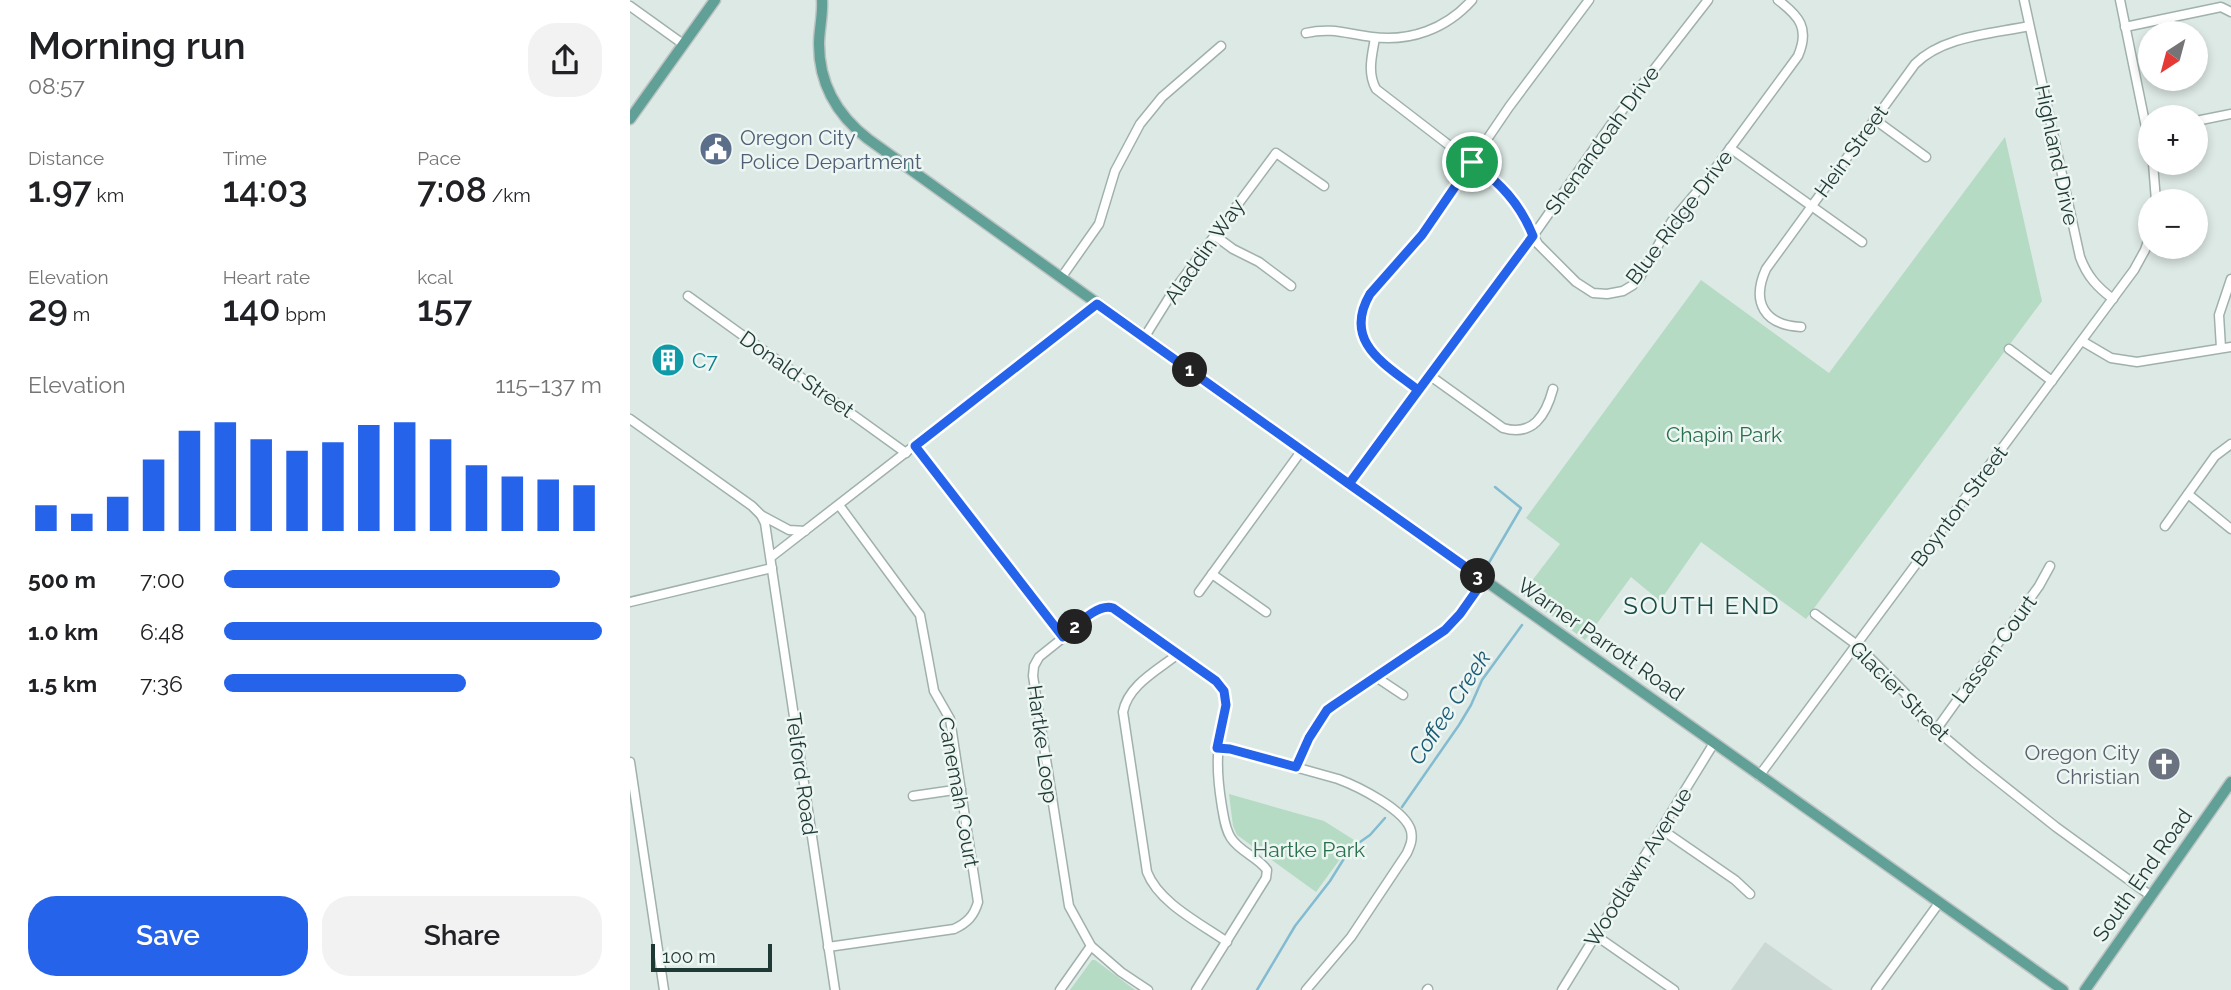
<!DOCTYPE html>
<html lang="en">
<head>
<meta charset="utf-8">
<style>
	:root { --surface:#fff; --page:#f2f2f2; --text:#202124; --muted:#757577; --accent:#2563eb }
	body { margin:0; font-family:Raleway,sans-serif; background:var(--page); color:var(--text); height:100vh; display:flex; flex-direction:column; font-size:26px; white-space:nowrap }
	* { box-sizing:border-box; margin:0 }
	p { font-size:23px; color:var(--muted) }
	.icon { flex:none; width:38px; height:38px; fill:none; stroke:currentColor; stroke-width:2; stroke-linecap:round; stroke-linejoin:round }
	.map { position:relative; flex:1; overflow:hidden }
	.sheet { display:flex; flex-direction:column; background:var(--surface); width:630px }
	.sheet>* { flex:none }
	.needle { width:46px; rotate:216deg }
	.controls { position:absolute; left:1508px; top:21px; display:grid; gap:14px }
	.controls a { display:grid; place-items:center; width:70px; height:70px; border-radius:50%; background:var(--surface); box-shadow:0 4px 10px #0003; font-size:35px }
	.scale { position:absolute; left:21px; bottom:18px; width:121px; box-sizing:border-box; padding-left:7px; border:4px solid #1f3935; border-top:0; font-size:19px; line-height:24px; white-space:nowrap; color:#1f3935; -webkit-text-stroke:5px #edf6f3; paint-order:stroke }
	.pin { position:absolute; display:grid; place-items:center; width:60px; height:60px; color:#fff; margin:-30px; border:4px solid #fff; border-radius:50%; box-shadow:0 2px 7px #0007 }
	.km { position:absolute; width:35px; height:35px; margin:-18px; border-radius:50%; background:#222; color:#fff; font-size:19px; line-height:35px; text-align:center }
	.round { display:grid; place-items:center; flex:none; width:74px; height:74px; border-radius:28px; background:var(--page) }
	.overview { display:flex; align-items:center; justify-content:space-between; height:119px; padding:0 28px }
	h1 { font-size:38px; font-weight:600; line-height:52px }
	.figures { display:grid; grid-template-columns:repeat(3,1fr); gap:10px; height:119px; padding:7px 28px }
	.figures div { display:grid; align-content:center }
	.figures b { font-size:35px; font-weight:600 }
	.figures small { font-size:19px; font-weight:400 }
	.figures p { font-size:19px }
	.chart { height:196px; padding:14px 28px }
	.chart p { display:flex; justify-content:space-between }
	.chart svg { width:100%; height:126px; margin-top:7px; stroke:var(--accent); stroke-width:6 }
	.action { display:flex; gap:14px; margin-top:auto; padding:14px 28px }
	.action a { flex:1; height:80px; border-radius:28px; background:var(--accent); color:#fff; font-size:28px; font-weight:600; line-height:80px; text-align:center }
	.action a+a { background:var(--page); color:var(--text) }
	ul { padding:0 28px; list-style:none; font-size:23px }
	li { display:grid; grid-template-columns:112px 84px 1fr; align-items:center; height:52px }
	li i { height:18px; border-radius:9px; background:var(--accent) }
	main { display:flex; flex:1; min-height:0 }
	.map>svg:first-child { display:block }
</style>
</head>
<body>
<main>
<section class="sheet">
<div class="overview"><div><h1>Morning run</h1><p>08:57</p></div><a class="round"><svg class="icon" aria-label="share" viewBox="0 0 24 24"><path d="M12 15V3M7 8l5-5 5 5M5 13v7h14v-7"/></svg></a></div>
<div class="figures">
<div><p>Distance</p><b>1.97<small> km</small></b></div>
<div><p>Time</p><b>14:03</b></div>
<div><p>Pace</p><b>7:08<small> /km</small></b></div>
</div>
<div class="figures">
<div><p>Elevation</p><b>29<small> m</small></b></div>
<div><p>Heart rate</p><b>140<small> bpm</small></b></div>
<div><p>kcal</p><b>157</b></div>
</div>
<div class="chart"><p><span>Elevation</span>115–137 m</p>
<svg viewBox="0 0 160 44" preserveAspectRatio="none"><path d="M5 44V35M15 44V38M25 44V32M35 44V19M45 44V9M55 44V6M65 44V12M75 44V16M85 44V13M95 44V7M105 44V6M115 44V12M125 44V21M135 44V25M145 44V26M155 44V28"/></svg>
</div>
<ul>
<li><b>500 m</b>7:00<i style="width:89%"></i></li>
<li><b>1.0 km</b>6:48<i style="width:100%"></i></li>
<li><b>1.5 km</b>7:36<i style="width:64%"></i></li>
</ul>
<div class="action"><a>Save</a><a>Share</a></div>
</section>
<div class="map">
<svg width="1601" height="990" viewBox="0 0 1601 990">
	<rect width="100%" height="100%" fill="#dde9e5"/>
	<!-- built -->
	<path fill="#cbd9d5" d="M1135 942 1203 990H1101Z"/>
	<!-- green -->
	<g fill="#b5dbc4">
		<path d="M1375 137 1412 301 1176 619 1071 542 1030 601 1001 577 955 640 892 594 930 544 896 518 1071 280 1199 373Z"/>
		<path d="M599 794 694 821 724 840 686 892 607 835 603 826Z"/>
		<path d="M462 960H465L505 990H440Z"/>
	</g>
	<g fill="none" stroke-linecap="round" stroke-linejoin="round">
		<!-- stream -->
		<g stroke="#83bbd0" stroke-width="2.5">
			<path d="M857 566 891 508 865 487"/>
			<path d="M772 807 829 725 841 705 852 680 892 625"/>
			<path d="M730 842 740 835 755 818"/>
			<path d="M627 990 665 926 700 881 715 857"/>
		</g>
		<defs>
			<g id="minor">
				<path d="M1394 0 1450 257C1457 276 1467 287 1483 299"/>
				<path d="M1490 0 1521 152"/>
				<path d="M0 6 53 44"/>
				<path d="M1495 27 1591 7 1601 12"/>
				<path d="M676 33C702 27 717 34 742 37 780 42 816 29 842 0"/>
				<path d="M745 38C742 56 737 72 746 89L872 186 887 205 908 244 946 282 963 293 977 294 993 291 1003 285 1010 277 1042 221 1076 181 1168 56C1180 28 1169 16 1148 0"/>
				<path d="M1244 119 1296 157"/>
				<path d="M1566 121 1601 114"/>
				<path d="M1100 148 1232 242"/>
				<path d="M1523 163 1526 201"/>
				<path d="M584 235 603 249 629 262 661 286"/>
				<path d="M431 278 469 224 485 171 510 124 532 97 591 46"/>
				<path d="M58 296 276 453"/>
				<path d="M1171 327C1134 325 1121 302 1136 269L1285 64C1313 36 1361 34 1399 26"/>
				<path d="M514 338 542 293 646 153 694 186"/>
				<path d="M1452 341 1481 358 1507 362 1601 347"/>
				<path d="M1591 348 1589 315 1601 279"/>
				<path d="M1379 349 1422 381"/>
				<path d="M799 375 873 428C903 437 916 415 923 389"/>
				<path d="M788 390C755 364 712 342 740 294L792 235 879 107 959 0"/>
				<path d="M0 419 122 506 131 515 135 523 205 990"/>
				<path d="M285 446 433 637"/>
				<path d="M719 483 903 236 980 126 1078 0"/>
				<path d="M1558 494 1601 529"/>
				<path d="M131 515 159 530 175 531"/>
				<path d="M1535 526 1585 456 1601 444"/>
				<path d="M141 557 467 304"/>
				<path d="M582 574 636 612"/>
				<path d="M569 592 672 450"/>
				<path d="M0 602 142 568"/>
				<path d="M1185 614 1227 645 1275 693 1293 719 1344 762 1426 827 1521 896"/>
				<path d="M548 654C528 670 498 685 493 712L517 872C529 903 570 923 597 942"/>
				<path d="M746 677 815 630 830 614 854 580"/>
				<path d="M1306 730 1409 586 1420 566"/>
				<path d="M587 748 600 749 708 779C727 786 776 810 781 831 783 840 780 846 777 853L721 937 676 990"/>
				<path d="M0 762 34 990"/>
				<path d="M666 767C674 747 683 724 699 709 712 696 731 687 746 677L773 695"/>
				<path d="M1129 776 1504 270 1515 250 1521 232"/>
				<path d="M283 796 331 789"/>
				<path d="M1031 829 1105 880 1120 894"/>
				<path d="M965 935 1044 990"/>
				<path d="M198 947 324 929C337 923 344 916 348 902L320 719 304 691 290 615 209 505"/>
				<path d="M430 990 461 946"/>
				<path d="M518 990 491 972 461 946 439 906 403 676 404 666 409 657 469 609 477 606 483 609 586 681 594 691 596 705C587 747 585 765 592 807 594 818 595 829 601 838 610 852 628 857 637 870L636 878 566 990"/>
				<path d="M797 990 798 989"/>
				<path d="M932 990 1084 743"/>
				<path d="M1246 990 1309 903"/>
			</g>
			<g id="major">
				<path d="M192 0C193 15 189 30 189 44 189 84 207 115 238 139L733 494 1433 990"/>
				<path d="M0 119 85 0"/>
				<path d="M1455 990 1601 782"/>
			</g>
		</defs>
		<!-- minor casing -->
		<use href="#minor" stroke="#a0b1ad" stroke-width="11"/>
		<!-- major casing -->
		<use href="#major" stroke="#bcc4c2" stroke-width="13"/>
		<!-- minor -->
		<use href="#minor" stroke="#fff" stroke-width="8"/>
		<!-- major -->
		<use href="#major" stroke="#61a097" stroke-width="10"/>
	</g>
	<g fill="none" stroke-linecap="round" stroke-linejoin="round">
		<defs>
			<path id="route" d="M842 162C870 183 890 203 903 236L719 484 467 304 285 446 433 637C446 627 466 603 483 608L586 681 594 691 596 705 587 748 600 749 666 767 679 738 697 710 704 705 815 630 830 614 854 580 719 484 788 390C755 364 712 342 740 294L792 235 842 162"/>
		</defs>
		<!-- route casing -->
		<use href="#route" stroke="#fff" stroke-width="14"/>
		<!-- route -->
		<use href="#route" stroke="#2563eb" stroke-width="9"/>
	</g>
	<!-- icons -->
	<defs>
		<symbol id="civic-disc" viewBox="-11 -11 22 22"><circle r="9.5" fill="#5c6f8a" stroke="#edf6f3"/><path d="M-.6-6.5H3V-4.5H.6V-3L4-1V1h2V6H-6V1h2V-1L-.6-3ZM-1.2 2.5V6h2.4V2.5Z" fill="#fff"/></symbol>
		<symbol id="building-disc" viewBox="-11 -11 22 22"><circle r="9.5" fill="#0f9aa8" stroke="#edf6f3"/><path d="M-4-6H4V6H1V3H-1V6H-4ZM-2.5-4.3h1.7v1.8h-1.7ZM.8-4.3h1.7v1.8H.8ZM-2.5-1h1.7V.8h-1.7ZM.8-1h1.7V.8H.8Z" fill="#fff"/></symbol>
		<symbol id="church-disc" viewBox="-11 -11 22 22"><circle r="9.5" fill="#6b7280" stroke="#edf6f3"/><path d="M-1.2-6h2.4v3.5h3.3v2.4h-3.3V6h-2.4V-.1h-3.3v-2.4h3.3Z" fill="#fff"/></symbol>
	</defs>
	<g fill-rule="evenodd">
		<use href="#civic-disc" x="67" y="130" width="38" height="38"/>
		<use href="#building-disc" x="19" y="341" width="38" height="38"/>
		<use href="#church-disc" x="1515" y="745" width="38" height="38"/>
	</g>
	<g text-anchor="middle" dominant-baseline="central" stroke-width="5" stroke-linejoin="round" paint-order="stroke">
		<!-- service labels -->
		<g font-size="21" fill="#4e5e75" stroke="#edf6f3" text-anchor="start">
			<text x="110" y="137">Oregon City<tspan x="110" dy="24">Police Department</tspan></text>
		</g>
		<!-- street labels -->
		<g font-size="21" fill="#1f3935" stroke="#edf6f3">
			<text transform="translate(972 140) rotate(-54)">Shenandoah Drive</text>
			<text transform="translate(1221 151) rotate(-54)">Hein Street</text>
			<text transform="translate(1427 155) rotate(78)">Highland Drive</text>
			<text transform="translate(1049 217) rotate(-53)">Blue Ridge Drive</text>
			<text transform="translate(574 251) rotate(-55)">Aladdin Way</text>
			<text transform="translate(167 374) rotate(35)">Donald Street</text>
			<text transform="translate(1329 506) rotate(-53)">Boynton Street</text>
			<text transform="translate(971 639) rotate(35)">Warner Parrott Road</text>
			<text transform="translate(1364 649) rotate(-54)">Lassen Court</text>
			<text transform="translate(1270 691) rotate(45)">Glacier Street</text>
			<text transform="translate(413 744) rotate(82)">Hartke Loop</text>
			<text transform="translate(172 774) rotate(82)">Telford Road</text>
			<text transform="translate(329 792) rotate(80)">Canemah Court</text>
			<text transform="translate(1008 867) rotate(-58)">Woodlawn Avenue</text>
			<text transform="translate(1512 875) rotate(-55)">South End Road</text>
		</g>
		<!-- culture labels -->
		<g font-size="21" fill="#0d838f" stroke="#edf6f3" text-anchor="start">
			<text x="62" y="360">C7</text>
		</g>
		<!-- park labels -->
		<g font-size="21" fill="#29704d" stroke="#edf6f3">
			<text x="1094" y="434">Chapin Park</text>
			<text x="679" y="849">Hartke Park</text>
		</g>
		<!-- worship labels -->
		<g font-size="21" fill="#5b616d" stroke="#edf6f3" text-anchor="end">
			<text x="1510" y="752">Oregon City<tspan x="1510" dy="24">Christian</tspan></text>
		</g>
		<!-- water labels -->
		<g font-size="23" font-style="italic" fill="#195a75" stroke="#edf6f3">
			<text transform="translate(819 707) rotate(-57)">Coffee Creek</text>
		</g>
		<!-- quarter labels -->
		<g font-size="24" letter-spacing="2" fill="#1b4b45" stroke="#edf6f3">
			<text x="1072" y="605">SOUTH END</text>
		</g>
	</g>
</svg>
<div class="controls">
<a><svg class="needle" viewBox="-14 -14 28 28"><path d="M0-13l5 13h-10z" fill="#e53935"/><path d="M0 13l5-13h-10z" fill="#757577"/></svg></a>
<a>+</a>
<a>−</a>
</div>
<div class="scale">100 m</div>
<div class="pin" style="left:842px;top:162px;background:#1e9e55"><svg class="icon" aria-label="arrive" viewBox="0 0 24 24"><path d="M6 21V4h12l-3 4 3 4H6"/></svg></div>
<b class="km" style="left:560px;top:370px">1</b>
<b class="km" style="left:445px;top:627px">2</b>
<b class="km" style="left:848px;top:576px">3</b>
</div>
</main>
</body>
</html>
